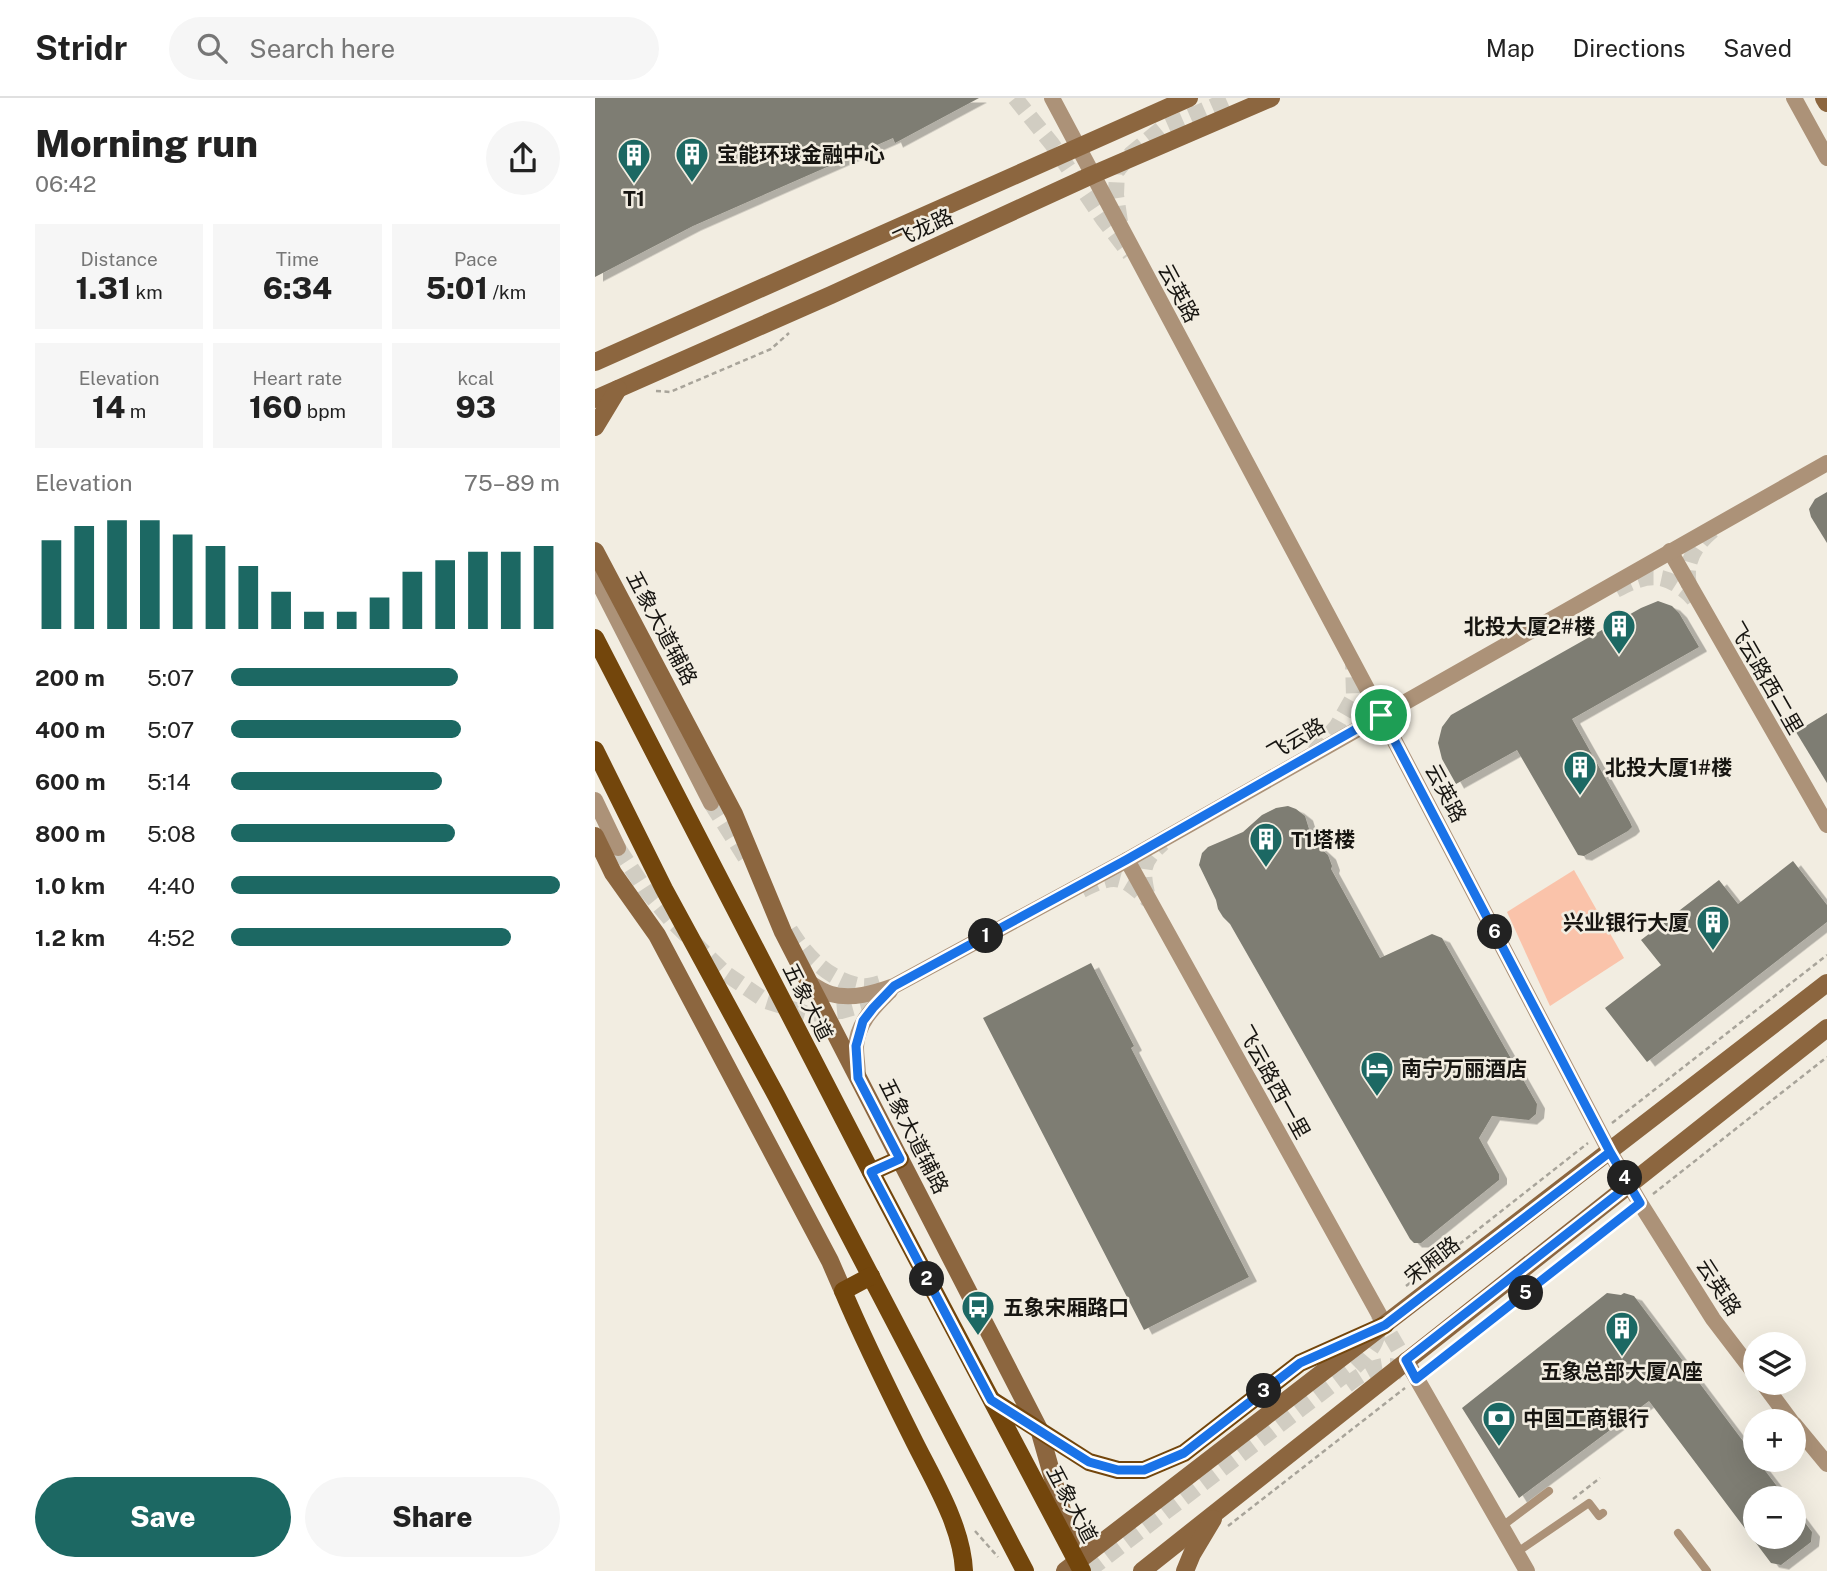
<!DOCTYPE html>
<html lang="en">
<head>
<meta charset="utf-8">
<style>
	:root { --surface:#fff; --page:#f6f6f6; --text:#222; --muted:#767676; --line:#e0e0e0; --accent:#1c6863 }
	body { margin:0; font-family:"Public Sans","Noto Sans SC",sans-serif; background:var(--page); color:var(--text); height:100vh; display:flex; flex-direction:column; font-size:26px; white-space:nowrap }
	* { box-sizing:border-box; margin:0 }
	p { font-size:23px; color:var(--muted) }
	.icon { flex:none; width:38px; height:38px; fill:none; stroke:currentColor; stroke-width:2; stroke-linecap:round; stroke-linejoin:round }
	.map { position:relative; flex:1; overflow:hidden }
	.side { display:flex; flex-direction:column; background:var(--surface); width:595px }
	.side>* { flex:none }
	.controls { position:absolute; left:1148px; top:1234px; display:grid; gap:14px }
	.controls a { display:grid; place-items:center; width:63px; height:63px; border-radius:50%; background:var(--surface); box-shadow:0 7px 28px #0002; font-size:35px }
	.pin { position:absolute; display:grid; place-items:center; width:60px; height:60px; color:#fff; margin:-30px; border:4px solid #fff; border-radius:50%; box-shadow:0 2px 7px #0007 }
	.km { position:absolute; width:35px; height:35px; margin:-18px; border-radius:50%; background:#222; color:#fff; font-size:19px; line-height:35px; text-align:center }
	.round { display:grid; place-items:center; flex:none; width:74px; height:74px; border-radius:37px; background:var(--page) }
	.overview { display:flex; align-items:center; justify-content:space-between; height:119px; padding:0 35px }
	h1 { font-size:38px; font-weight:800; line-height:52px }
	.metrics { display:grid; grid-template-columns:repeat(3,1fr); gap:10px; height:119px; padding:7px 35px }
	.metrics div { display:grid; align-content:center; border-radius:0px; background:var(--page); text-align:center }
	.metrics b { font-size:30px; font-weight:800 }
	.metrics small { font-size:19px; font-weight:400 }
	.metrics p { font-size:19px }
	.chart { height:196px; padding:14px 35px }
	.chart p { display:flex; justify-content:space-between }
	.chart svg { width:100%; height:126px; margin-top:7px; stroke:var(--accent); stroke-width:6 }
	.cta { display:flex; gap:14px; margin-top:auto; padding:14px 35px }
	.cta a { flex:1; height:80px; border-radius:42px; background:var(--accent); color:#fff; font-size:28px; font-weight:800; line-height:80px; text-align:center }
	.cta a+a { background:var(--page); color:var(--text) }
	ul { padding:0 35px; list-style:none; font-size:23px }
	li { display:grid; grid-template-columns:112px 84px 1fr; align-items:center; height:52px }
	li i { height:18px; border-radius:9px; background:var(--accent) }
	header { display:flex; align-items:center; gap:42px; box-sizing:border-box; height:98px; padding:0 35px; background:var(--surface); border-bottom:2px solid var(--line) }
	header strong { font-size:33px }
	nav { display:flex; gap:38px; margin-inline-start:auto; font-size:24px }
	.search { width:490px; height:63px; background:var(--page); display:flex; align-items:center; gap:18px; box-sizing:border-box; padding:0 24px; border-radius:38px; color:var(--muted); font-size:26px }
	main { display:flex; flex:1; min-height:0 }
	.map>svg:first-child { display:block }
</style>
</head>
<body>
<header>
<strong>Stridr</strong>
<div class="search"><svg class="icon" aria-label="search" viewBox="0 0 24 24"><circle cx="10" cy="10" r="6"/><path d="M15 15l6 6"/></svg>Search here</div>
<nav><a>Map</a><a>Directions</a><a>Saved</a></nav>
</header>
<main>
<section class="side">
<div class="overview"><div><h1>Morning run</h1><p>06:42</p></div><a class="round"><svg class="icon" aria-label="share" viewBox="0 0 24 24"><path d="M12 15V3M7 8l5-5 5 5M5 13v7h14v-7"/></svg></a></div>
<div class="metrics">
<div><p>Distance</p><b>1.31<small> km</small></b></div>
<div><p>Time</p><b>6:34</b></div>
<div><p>Pace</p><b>5:01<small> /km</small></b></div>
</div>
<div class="metrics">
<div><p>Elevation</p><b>14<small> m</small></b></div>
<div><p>Heart rate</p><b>160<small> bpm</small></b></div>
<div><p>kcal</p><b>93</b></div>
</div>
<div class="chart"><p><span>Elevation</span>75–89 m</p>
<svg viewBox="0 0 160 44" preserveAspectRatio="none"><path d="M5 44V13M15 44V8M25 44V6M35 44V6M45 44V11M55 44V15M65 44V22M75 44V31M85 44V38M95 44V38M105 44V33M115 44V24M125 44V20M135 44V17M145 44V17M155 44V15"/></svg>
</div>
<ul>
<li><b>200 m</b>5:07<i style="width:69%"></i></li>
<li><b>400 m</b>5:07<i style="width:70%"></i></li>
<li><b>600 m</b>5:14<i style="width:64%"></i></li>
<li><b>800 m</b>5:08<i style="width:68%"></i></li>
<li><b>1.0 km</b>4:40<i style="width:100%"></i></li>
<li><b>1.2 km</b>4:52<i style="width:85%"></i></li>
</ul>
<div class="cta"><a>Save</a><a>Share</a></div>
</section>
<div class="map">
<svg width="1232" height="1473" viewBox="0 0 1232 1473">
	<defs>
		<filter id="shadow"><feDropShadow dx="8" dy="4.5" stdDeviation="0" flood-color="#0004"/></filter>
	</defs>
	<rect width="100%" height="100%" fill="#f2ede1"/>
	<!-- green -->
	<path fill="#fac3aa" d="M979 772 1029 860 955 908 912 814Z"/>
	<!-- building -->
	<g fill="#7e7d73" filter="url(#shadow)">
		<path d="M0 0H384L300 45 298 40 98 128 0 179Z"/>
		<path d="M1232 394V445L1216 419 1214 411 1220 401Z"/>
		<path d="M1063 503 1077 508 1084 515 1104 549 977 621 1035 724 1037 729 1033 733 989 758 983 757 922 652 861 686 847 661 843 645 847 629 856 617 1046 510Z"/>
		<path d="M1232 615V685L1201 634Z"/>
		<path d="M693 708 701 711 710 718 714 731 723 748 733 757 737 768 736 771 785 860 837 836 847 840 942 1006 941 1016 934 1022 897 1018 884 1040 904 1076V1082L826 1145H819L815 1141 635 826 628 819 623 811 621 802 604 767 607 755 613 749 648 734 667 717 681 710Z"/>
		<path d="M1198 763 1232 807V824L1052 964 1010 910 1066 867 1046 842 1124 782 1143 806Z"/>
		<path d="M496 865 539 948 536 950 654 1179 549 1232 388 920Z"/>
		<path d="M1012 1195 1026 1197 1029 1195 1039 1198 1160 1359V1362H1162L1191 1400H1160V1438H1199V1410L1217 1434 1216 1444 1186 1467 1176 1465 1054 1303 924 1400 867 1310Z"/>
	</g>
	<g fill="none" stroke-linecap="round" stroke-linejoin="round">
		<!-- street-tunnel -->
		<g stroke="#d1cdc2" stroke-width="16" stroke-dasharray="16 8" stroke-linecap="butt">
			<path d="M420 0 457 46 508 121 535 156"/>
			<path d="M525 124 521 97 522 73 536 56 566 31 637 0"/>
			<path d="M1094 488C1089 464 1100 447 1118 432"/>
			<path d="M1021 492C1044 480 1062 472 1085 489 1092 494 1097 498 1101 505"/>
			<path d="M719 654 742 628 759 598 758 564"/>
			<path d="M116 705 152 762"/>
			<path d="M23 750 50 791 75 821 130 875 171 903 213 916 246 913 279 904 292 897"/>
			<path d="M487 792C521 775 526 777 553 802"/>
			<path d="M552 795C546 769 549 762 568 745"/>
			<path d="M195 832C211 858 235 883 267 888 274 889 282 886 289 884"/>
			<path d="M783 1216 816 1272"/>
			<path d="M752 1287C763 1279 780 1266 795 1268 800 1268 806 1273 811 1276"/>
			<path d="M493 1473 759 1270C773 1256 785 1245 783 1224"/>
		</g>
		<!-- path -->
		<g stroke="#a8a49a" stroke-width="2.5" stroke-dasharray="5 3.5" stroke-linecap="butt">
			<path d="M61 293 75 294 176 251 194 235"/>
			<path d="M1017 1025 1232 857"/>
			<path d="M1058 1096 1232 959"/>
			<path d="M811 1188 993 1045"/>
			<path d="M834 1271 1033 1115"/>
			<path d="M978 1401 1005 1380"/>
			<path d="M633 1428 810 1290"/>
			<path d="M380 1433 403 1459"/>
		</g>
		<!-- lane -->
		<g stroke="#ac9278" stroke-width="8">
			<path d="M906 1429 954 1393"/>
			<path d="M1083 1435 1112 1473"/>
			<path d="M921 1455 994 1405 1004 1418 1008 1415"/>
		</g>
		<!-- street -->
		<g stroke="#ac9278" stroke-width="16">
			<path d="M457 0 786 617 1015 1054 1045 1105 1118 1221 1160 1276"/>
			<path d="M1199 0 1232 60"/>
			<path d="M1075 453 1232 727"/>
			<path d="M0 478 116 705"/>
			<path d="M0 702 23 750"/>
			<path d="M532 762 790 1227"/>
			<path d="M215 885C221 889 229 894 236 896 257 902 279 895 299 888L532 762 1232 365"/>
			<path d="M263 978C263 969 261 959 261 949 262 925 279 909 295 893"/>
			<path d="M811 1262 932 1473"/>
			<path d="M1167 1284 1196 1323"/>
			<path d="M1199 1326 1232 1366"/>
		</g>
		<!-- secondary -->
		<g stroke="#8c663f" stroke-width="18">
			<path d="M1229 0 1232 5"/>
			<path d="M0 264 594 0"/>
			<path d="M0 301 236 197 497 77 676 0"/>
			<path d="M0 329 23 291"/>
			<path d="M0 453 139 716 188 834 444 1331 476 1444"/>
			<path d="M0 738 18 775 62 837 235 1163 248 1193"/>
			<path d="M470 1473 1232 885"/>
			<path d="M547 1473 1232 930"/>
			<path d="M590 1473 597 1456 618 1421"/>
		</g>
		<!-- primary -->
		<g stroke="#73460c" stroke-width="18">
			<path d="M0 540 276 1074 487 1473"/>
			<path d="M0 652 69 791 181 997 430 1473"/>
			<path d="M276 1074 305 1061"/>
			<path d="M276 1178 248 1193C269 1243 293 1291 317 1339 337 1380 367 1427 369 1473"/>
			<path d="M397 1302 494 1364 523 1372H549L589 1355 705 1265 790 1227"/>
		</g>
	</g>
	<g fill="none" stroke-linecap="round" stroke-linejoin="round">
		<defs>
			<path id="route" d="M786 617 531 762 299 888 278 910 268 923 261 948 263 980 305 1061 276 1074 396 1302 494 1364 523 1372H549L589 1355 705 1265 790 1227 1015 1054 1034 1087 811 1262 821 1281 1045 1105 1015 1054 786 617"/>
		</defs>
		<!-- route casing -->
		<use href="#route" stroke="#fff" stroke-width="14"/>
		<!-- route -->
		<use href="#route" stroke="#1a73e8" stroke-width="9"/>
	</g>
	<!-- icons -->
	<defs>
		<symbol id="building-pin" viewBox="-11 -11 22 30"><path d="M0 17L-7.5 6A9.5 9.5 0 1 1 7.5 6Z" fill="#1c6863" stroke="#f2ede1"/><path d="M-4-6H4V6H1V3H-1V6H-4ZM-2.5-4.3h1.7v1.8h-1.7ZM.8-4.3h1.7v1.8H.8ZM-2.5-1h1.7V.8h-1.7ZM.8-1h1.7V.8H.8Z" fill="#fff"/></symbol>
		<symbol id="hotel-pin" viewBox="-11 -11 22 30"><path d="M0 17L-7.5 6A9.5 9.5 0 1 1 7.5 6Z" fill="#1c6863" stroke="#f2ede1"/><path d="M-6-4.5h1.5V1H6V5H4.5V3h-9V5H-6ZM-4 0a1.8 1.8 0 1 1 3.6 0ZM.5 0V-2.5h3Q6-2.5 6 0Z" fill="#fff"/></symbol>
		<symbol id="bus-pin" viewBox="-11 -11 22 30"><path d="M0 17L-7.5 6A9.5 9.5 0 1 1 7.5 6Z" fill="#1c6863" stroke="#f2ede1"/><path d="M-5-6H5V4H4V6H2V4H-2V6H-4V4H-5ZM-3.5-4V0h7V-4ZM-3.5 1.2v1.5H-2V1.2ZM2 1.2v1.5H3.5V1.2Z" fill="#fff"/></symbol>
		<symbol id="bank-pin" viewBox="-11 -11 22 30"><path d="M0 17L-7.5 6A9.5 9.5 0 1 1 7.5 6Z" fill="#1c6863" stroke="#f2ede1"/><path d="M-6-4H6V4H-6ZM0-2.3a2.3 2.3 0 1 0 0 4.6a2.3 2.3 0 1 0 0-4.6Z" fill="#fff"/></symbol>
	</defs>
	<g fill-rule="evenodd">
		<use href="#building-pin" x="78" y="37" width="38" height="52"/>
		<use href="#building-pin" x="20" y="38" width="38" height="52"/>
		<use href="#building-pin" x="1005" y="509" width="38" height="52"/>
		<use href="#building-pin" x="966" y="650" width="38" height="52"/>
		<use href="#building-pin" x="652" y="722" width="38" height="52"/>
		<use href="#building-pin" x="1099" y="805" width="38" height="52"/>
		<use href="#hotel-pin" x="763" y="951" width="38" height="52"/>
		<use href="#bus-pin" x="364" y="1190" width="38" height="52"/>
		<use href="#building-pin" x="1008" y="1211" width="38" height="52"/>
		<use href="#bank-pin" x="885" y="1301" width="38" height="52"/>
	</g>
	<g text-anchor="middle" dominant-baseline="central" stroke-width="5" stroke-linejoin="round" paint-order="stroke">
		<!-- poi labels -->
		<g font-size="21" font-weight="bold" fill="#171511" stroke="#f2ede1" text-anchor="start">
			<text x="122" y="56">宝能环球金融中心</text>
			<text x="39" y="100" text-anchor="middle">T1</text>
			<text x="1000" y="528" text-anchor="end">北投大厦2#楼</text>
			<text x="1010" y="669">北投大厦1#楼</text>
			<text x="696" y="741">T1塔楼</text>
			<text x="1094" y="824" text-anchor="end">兴业银行大厦</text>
			<text x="806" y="970">南宁万丽酒店</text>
			<text x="408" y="1209">五象宋厢路口</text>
			<text x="1027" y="1273" text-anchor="middle">五象总部大厦A座</text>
			<text x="928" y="1320">中国工商银行</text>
		</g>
		<!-- street labels -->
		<g font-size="21" fill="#171511" stroke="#f2ede1">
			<text transform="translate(328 130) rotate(-25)">飞龙路</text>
			<text transform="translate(584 195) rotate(62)">云英路</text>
			<text transform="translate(67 530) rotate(62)">五象大道辅路</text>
			<text transform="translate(1171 580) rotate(60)">飞云路西二里</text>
			<text transform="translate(701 641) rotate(-30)">飞云路</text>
			<text transform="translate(851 695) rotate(62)">云英路</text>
			<text transform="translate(213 904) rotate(63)">五象大道</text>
			<text transform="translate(679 984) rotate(61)">飞云路西一里</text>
			<text transform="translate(319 1038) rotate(63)">五象大道辅路</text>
			<text transform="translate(837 1162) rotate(-38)">宋厢路</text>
			<text transform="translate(1124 1189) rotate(57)">云英路</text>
			<text transform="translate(477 1406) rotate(62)">五象大道</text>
		</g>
	</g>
</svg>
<div class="controls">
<a><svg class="icon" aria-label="layers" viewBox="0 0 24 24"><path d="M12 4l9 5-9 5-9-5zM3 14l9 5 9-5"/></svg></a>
<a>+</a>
<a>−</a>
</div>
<div class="pin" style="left:786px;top:617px;background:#1e9e55"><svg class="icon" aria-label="arrive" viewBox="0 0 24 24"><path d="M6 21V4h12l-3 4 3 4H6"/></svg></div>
<b class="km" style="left:391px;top:838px">1</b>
<b class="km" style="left:332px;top:1181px">2</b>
<b class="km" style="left:669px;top:1293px">3</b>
<b class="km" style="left:1030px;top:1080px">4</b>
<b class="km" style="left:931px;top:1195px">5</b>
<b class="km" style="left:900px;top:834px">6</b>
</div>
</main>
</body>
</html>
